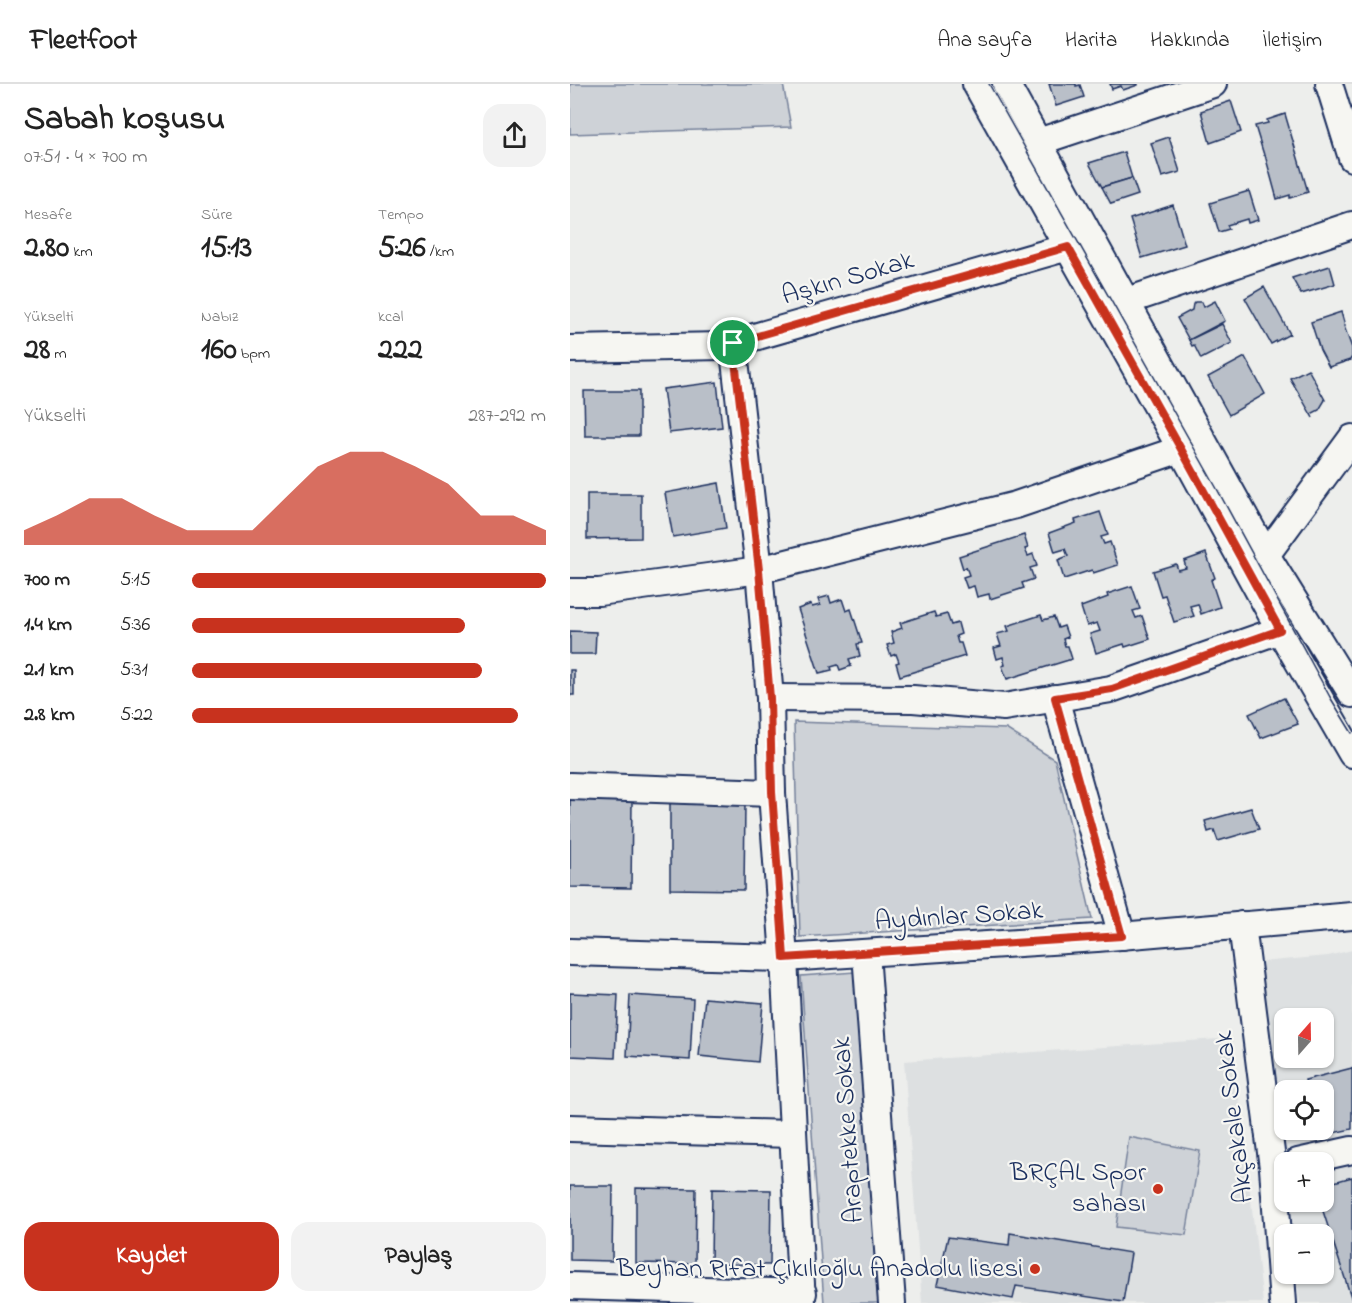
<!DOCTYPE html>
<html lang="tr">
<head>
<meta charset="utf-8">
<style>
	:root { --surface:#fff; --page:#f2f2f2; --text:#222; --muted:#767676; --line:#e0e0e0; --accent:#c8321e }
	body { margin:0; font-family:"Indie Flower",sans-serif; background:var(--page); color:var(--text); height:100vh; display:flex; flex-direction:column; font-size:22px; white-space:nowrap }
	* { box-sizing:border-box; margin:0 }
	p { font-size:20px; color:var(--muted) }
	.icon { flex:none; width:33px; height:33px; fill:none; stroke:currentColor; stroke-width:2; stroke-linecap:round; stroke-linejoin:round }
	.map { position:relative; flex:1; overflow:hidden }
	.sheet { display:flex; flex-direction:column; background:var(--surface); width:570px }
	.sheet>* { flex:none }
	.needle { width:39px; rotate:20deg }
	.buttons { position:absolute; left:704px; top:924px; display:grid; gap:12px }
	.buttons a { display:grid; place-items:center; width:60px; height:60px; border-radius:12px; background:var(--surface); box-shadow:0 2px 4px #0004; font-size:30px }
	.pin { position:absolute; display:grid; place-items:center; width:51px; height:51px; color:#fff; margin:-26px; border:3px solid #fff; border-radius:50%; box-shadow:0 2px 6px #0007 }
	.round { display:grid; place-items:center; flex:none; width:63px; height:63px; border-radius:18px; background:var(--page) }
	.headline { display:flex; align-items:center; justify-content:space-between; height:102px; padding:0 24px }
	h1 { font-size:33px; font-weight:700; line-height:45px }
	.metrics { display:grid; grid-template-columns:repeat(3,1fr); gap:9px; height:102px; padding:6px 24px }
	.metrics div { display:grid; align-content:center }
	.metrics b { font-size:30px; font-weight:700 }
	.metrics small { font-size:16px; font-weight:400 }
	.metrics p { font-size:16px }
	.chart { height:168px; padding:12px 24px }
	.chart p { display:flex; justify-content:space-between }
	.chart svg { width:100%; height:108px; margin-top:6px; fill:var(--accent); opacity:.7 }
	.cta { display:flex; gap:12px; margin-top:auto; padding:12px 24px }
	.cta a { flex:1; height:69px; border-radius:18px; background:var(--accent); color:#fff; font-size:24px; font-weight:700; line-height:69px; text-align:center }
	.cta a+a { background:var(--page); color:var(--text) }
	ul { padding:0 24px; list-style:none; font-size:20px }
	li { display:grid; grid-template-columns:96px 72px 1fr; align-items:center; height:45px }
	li i { height:15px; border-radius:8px; background:var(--accent) }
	header { display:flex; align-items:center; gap:36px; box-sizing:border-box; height:84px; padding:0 30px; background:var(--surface); border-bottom:2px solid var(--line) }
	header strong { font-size:28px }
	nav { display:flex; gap:33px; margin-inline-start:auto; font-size:21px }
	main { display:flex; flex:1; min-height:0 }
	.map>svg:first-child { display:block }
</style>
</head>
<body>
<header>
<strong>Fleetfoot</strong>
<nav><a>Ana sayfa</a><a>Harita</a><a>Hakkında</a><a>İletişim</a></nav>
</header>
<main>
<section class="sheet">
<div class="headline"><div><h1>Sabah koşusu</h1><p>07:51 · 4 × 700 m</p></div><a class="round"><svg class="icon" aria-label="share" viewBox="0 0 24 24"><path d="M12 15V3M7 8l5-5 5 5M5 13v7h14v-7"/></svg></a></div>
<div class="metrics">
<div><p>Mesafe</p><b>2.80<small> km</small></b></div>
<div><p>Süre</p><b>15:13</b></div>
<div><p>Tempo</p><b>5:26<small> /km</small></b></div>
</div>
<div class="metrics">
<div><p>Yükselti</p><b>28<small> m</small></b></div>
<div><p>Nabız</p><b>160<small> bpm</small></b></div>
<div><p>kcal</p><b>222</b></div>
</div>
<div class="chart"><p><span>Yükselti</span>287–292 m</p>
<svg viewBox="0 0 160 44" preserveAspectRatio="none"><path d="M0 44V38L10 32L20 25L30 25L40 32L50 38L60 38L70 38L80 25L90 12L100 6L110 6L120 12L130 19L140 32L150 32L160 38V44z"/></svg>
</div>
<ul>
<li><b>700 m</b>5:15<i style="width:100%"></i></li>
<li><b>1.4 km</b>5:36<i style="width:77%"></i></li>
<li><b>2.1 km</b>5:31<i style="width:82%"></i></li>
<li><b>2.8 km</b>5:22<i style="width:92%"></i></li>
</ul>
<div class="cta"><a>Kaydet</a><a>Paylaş</a></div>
</section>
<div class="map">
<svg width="782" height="1219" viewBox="0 0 782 1219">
	<rect width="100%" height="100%" fill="#edeeec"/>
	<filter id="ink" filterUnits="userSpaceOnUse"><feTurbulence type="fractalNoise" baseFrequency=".0167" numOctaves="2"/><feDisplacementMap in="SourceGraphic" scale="12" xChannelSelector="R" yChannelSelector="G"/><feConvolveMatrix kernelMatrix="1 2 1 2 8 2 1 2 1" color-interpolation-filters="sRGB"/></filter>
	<g filter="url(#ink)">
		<!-- built -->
		<g fill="#dde0e1" fill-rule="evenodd">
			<path d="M782 866V1052L715 1069 689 878 758 872ZM714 934H753V974H714ZM714 1006H753V1046H714Z"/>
			<path d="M662 954 693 1219H352L334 977Z"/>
			<path d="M782 1078V1219H730L726 1190H753V1150H721L717 1118H753V1084Z"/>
		</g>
		<!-- green -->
		<g fill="#ced2d7" stroke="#74809a" stroke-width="1.5">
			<path d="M0 0H213L221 43 0 50Z"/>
			<path d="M224 638 436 645 485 676 522 835 230 853Z"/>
			<path d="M285 888 308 1219H254L231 892Z"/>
			<path d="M559 1053 630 1067 616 1151 546 1143Z"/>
		</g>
		<!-- building -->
		<g fill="#b9bfc8" stroke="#1b2f5e" stroke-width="1.5">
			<path d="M479 0H506V2L510 1 514 13 486 22Z"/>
			<path d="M540 0H568V1L553 6 551 2 542 5Z"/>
			<path d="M661 17 671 48 640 59 631 27Z"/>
			<path d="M715 30 738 108 720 114V111L707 115 695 71H694L685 42 698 39 697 36Z"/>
			<path d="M599 53 610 88 592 93 581 59Z"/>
			<path d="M554 68 562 94 532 103 519 79Z"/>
			<path d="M562 94 568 111 541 120 532 103Z"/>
			<path d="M679 107 688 136 678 139 677 135 657 141 659 145 649 148 640 119Z"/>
			<path d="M603 121 615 161 572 174 560 135Z"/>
			<path d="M760 182 765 200 731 210 722 194Z"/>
			<path d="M694 203 720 250 701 260 675 214Z"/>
			<path d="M645 217 655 237 619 256 607 234 622 226 623 220 625 218H632L634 223Z"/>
			<path d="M771 228 775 242H774L782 264V273L780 276 759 283 750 266 741 238Z"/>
			<path d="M652 240 662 259 631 275 624 261 622 262 619 256Z"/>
			<path d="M675 273 695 310 659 331 638 293Z"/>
			<path d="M738 285 755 316 749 326 741 330 743 334 720 294Z"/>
			<path d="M147 298 152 343 99 349 93 305Z"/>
			<path d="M14 307H69V352H15Z"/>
			<path d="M149 399 156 444 103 453 95 409Z"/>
			<path d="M17 410H71V454L17 455Z"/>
			<path d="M530 428 538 451 531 453 534 460 540 458 548 481 523 489 522 486 494 495 488 476 498 472 495 465 485 468 479 449 506 439 505 436Z"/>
			<path d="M454 451 458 464 455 465 458 472 463 470 467 482 460 484 464 495 452 499 454 504 420 515 419 510 407 513 404 502 397 504 393 493 399 491 396 483 393 485 389 472Z"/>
			<path d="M636 469 645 494 641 496 650 523 631 530 628 520 620 522 624 532 604 538 595 511 591 512 583 487 606 480 608 486 616 484 614 477Z"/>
			<path d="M562 502 570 525 563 527 566 534 572 532 580 555 555 563 554 560 526 569 520 550 530 547 527 539 517 542 511 523 538 513 537 510Z"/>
			<path d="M259 512 261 519 272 515 276 527 281 525 292 559 287 560 290 572 279 575 281 582 270 586 268 581 261 583 262 586 249 589 228 525 241 520 242 523 250 521 248 515Z"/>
			<path d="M364 528 366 533 377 530 381 541 388 539 391 550 386 552 388 559H391L395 572 330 592 326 579 329 578 326 570 321 572 317 561 324 559 321 548 332 544 330 539Z"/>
			<path d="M471 531 473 536 484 533 488 544 494 542 498 553 493 555 495 562H498L502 575 437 595 432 582 435 581 433 573 427 575 424 564 431 562 427 550 439 547 437 542Z"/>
			<path d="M0 547 26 548 25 570H0Z"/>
			<rect x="0" y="586" width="4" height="25"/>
			<path d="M714 614 728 640 691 654 679 630Z"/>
			<path d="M0 716 62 717 61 804 0 803Z"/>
			<path d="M100 718 175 719 174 806 100 805Z"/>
			<path d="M681 724 689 745 648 757 644 746 638 748 635 737Z"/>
			<path d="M0 909 48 911 45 974 0 972Z"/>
			<path d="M60 911 123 915 120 976 57 972Z"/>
			<path d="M135 914 193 919 188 978 129 972Z"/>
			<path d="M782 984V1045L749 1052 747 1046H753V1006H738L735 996Z"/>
			<path d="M782 1093V1216L750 1118H753V1101Z"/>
			<path d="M0 1102H43L42 1177 0 1176Z"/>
			<path d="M66 1104 126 1105 125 1180 66 1179Z"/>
			<path d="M142 1105 201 1106 200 1181 141 1180Z"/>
			<path d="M440 1149 561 1169 553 1218 446 1202 443 1215 367 1201 378 1153 439 1161Z"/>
		</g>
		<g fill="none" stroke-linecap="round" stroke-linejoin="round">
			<defs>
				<g id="minor">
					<path d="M406 0 611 365 710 546 782 670"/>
					<path d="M436 0 696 471 782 610"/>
					<path d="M759 0 782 74"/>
					<path d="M468 58 643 0"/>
					<path d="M557 217 782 141"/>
					<path d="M163 259 189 486 200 614 202 709 214 874 232 1219"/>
					<path d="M0 265 153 262 498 163"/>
					<path d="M696 471 782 354"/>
					<path d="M0 508H29L189 486 446 421 611 365"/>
					<path d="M200 614 343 615 434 623 541 605 710 546"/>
					<path d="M485 614 552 852"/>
					<path d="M0 702 202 709"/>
					<path d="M672 841 703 1084 713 1219"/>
					<path d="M0 868 214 874 527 854 782 832"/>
					<path d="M296 869 322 1219"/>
					<path d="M0 1044 223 1050"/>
					<path d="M728 1078 782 1066"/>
					<path d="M0 1202 233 1209"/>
				</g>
			</defs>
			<!-- minor casing -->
			<use href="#minor" stroke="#1b2f5e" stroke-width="30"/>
			<!-- minor -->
			<use href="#minor" stroke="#f6f6f2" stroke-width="26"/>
			<!-- tram -->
			<path stroke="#1b2f5e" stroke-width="1.5" d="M419 0 646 403 760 613 782 649"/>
		</g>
	</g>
	<g fill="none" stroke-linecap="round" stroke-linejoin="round" filter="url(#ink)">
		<defs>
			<path id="route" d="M498 163 611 365 710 546 542 605 485 614 552 852 214 874 202 708 200 614 189 486 163 259Z"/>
		</defs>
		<!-- route casing -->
		<use href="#route" stroke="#fff" stroke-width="12"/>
		<!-- route -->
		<use href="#route" stroke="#c8321e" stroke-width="8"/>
	</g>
	<!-- markers -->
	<g fill="#c8321e" stroke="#f6f6f2" stroke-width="2">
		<circle cx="588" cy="1105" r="6"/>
		<circle cx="465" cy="1185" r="6"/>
	</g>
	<g text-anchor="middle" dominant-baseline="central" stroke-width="4.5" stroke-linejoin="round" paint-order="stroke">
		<!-- street labels -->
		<g font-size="27" fill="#1b2f5e" stroke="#f6f6f2">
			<text transform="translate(278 195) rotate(-16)">Aşkın Sokak</text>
			<text transform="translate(389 833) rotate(-4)">Aydınlar Sokak</text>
			<text transform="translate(665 1033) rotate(-97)">Akçakale Sokak</text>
			<text transform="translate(279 1046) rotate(-94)">Araptekke Sokak</text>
		</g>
		<!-- poi labels -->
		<g font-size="27" fill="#1b2f5e" stroke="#f6f6f2" text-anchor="end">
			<text x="576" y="1089">BRÇAL Spor<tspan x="576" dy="31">sahası</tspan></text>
			<text x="453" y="1185">Beyhan Rıfat Çıkılıoğlu Anadolu lisesi</text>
		</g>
	</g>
</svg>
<div class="buttons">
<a><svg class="needle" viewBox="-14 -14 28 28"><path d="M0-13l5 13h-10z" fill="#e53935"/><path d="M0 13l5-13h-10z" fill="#767676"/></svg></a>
<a><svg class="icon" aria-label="locate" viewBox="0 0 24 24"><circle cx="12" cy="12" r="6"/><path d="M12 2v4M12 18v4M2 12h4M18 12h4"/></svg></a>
<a>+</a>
<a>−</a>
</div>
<div class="pin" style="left:163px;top:259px;background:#1e9e55"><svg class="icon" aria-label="arrive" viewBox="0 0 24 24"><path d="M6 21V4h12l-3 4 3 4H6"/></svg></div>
</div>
</main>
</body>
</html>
